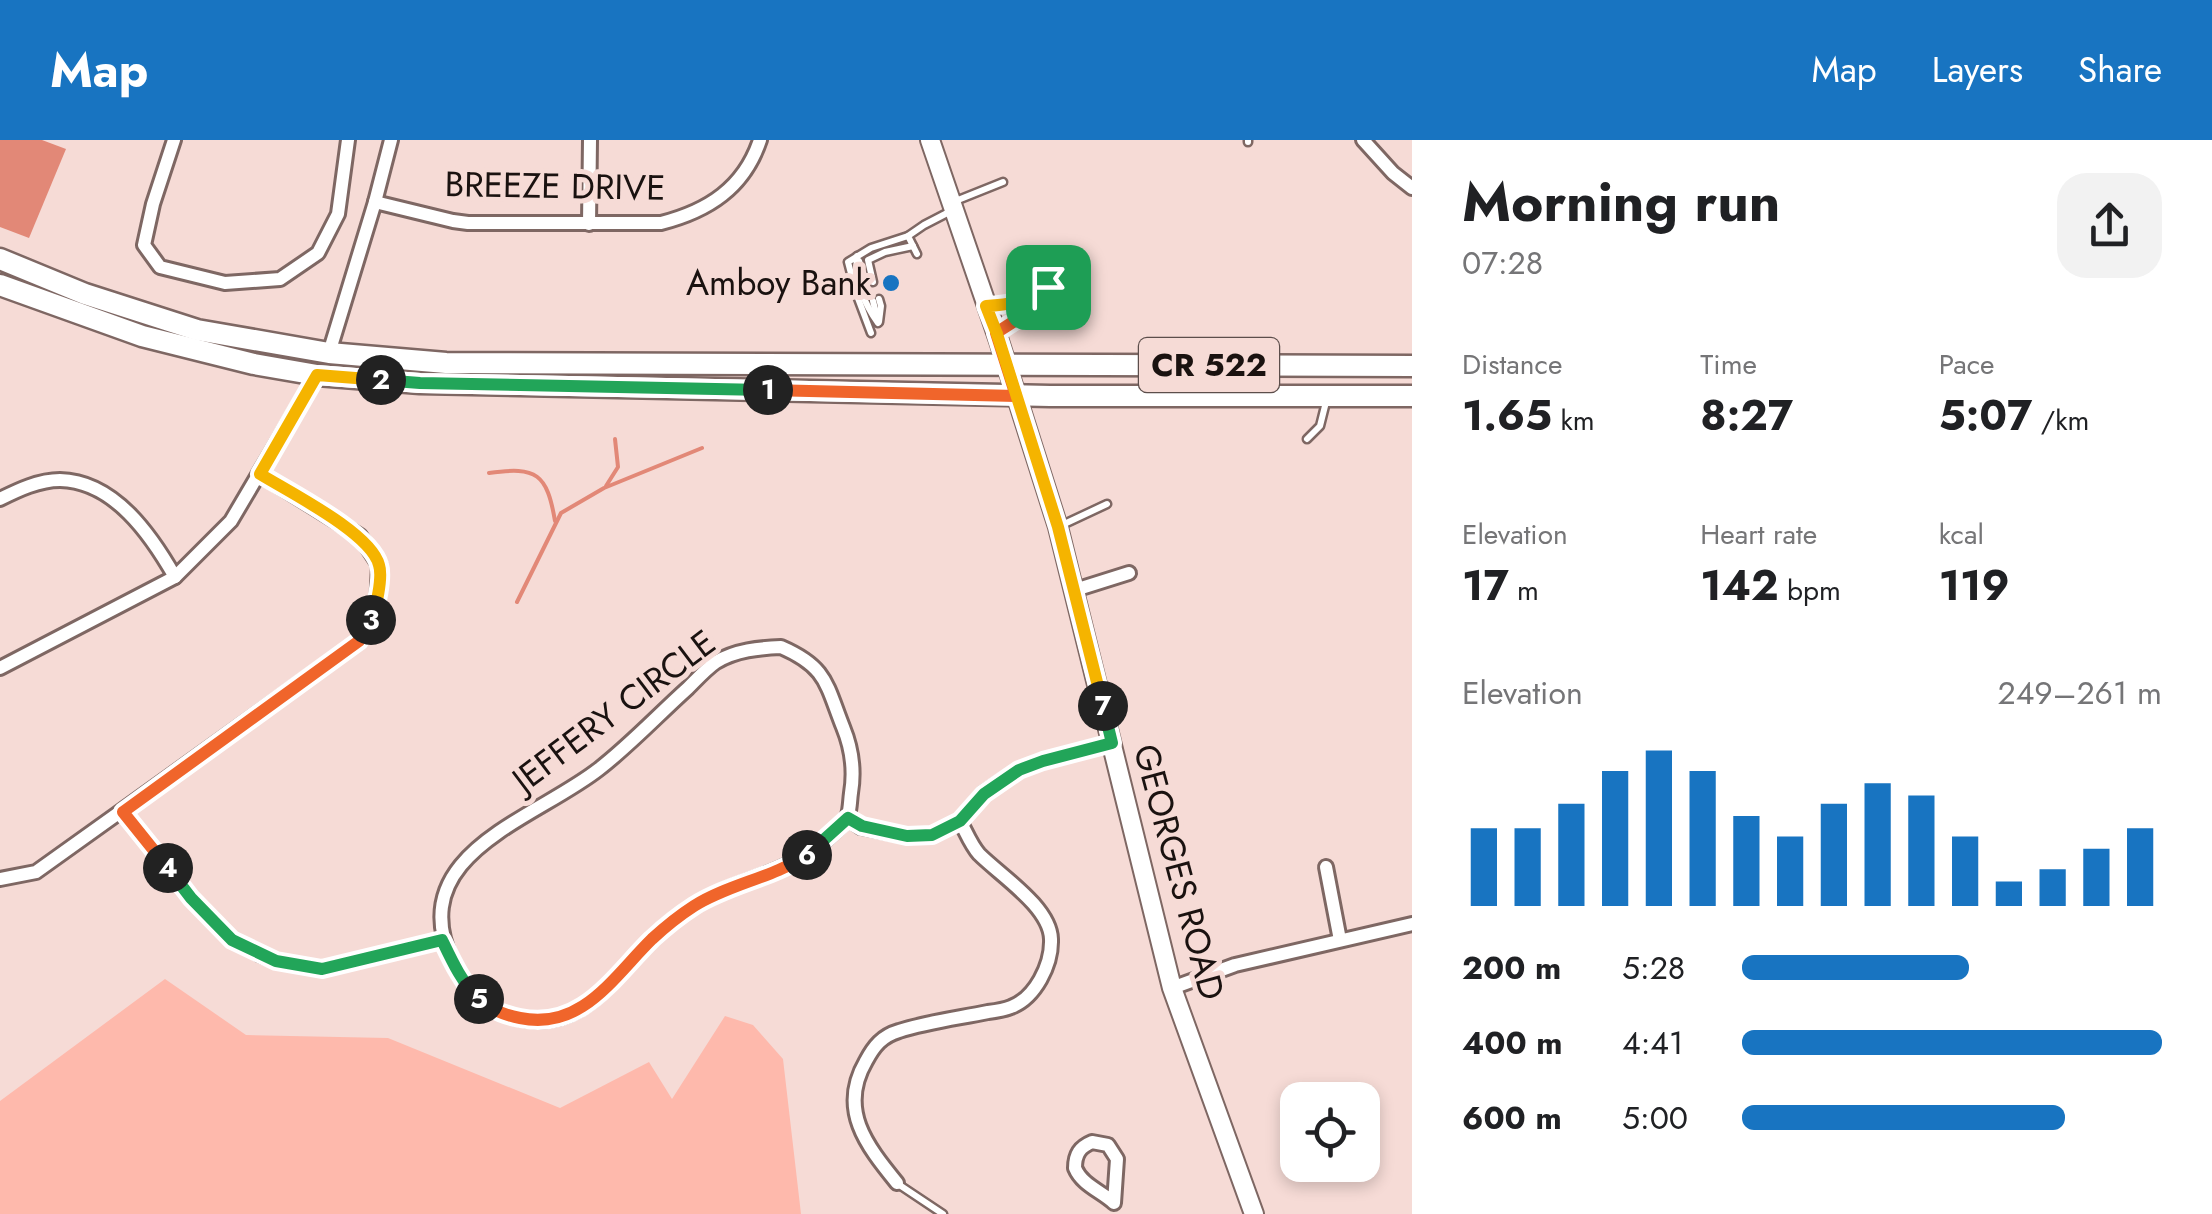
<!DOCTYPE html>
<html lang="en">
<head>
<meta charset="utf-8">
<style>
	:root { --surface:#fff; --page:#f2f2f2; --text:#202124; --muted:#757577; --accent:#1874c1 }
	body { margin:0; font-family:Jost,sans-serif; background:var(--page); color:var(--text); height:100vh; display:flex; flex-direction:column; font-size:38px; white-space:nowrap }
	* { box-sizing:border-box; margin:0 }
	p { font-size:32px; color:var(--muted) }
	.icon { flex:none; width:55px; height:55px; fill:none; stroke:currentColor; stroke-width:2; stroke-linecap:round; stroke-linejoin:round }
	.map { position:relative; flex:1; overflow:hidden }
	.drawer { display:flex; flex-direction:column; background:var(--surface); width:800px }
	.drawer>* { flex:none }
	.controls { position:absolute; left:1280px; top:942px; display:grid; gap:20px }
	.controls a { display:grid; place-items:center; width:100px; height:100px; border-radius:20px; background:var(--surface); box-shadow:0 5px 15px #0003; font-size:50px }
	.pin { position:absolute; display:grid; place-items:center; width:85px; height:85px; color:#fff; margin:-42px; border-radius:20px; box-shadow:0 5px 15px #0006 }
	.km { position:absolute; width:50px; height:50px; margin:-25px; border-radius:50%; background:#222; color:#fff; font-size:28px; line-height:50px; text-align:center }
	.round { display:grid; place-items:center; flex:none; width:105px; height:105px; border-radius:30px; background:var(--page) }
	.headline { display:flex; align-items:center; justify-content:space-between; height:170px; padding:0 50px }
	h1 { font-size:55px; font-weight:700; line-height:75px }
	.figures { display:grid; grid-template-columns:repeat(3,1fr); gap:15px; height:170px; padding:10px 50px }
	.figures div { display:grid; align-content:center }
	.figures b { font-size:42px; font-weight:700 }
	.figures small { font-size:28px; font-weight:400 }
	.figures p { font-size:28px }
	.chart { height:280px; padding:20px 50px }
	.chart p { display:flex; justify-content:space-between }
	.chart svg { width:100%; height:180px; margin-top:10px; stroke:var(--accent); stroke-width:6 }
	ul { padding:0 50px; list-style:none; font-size:32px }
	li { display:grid; grid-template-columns:160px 120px 1fr; align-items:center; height:75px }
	li i { height:25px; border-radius:12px; background:var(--accent) }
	header { display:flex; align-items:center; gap:60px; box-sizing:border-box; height:140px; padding:0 50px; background:var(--accent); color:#fff }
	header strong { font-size:48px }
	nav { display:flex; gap:55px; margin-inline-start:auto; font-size:35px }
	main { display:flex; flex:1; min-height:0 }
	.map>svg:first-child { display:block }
</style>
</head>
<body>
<header>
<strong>Map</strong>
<nav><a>Map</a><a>Layers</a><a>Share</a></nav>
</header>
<main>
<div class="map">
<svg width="1412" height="1074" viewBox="0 0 1412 1074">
	<rect width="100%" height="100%" fill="#f6dbd6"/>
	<!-- green -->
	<path fill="#feb9ac" d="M165 839 246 895 388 898 560 968 649 922 672 959 725 876 753 885 783 919 801 1074H0V961Z"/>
	<!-- water -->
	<path fill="#e28877" d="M0 0H42L66 9 29 98 0 87Z"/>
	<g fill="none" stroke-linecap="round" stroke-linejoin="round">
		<!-- stream -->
		<g stroke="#e28877" stroke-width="4">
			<path d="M489 333C537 326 547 334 555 381"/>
			<path d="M606 346 618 327 615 299"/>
			<path d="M517 462 561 373 604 348 702 308"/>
		</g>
		<defs>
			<g id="lane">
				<path d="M1248 2V0"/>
				<path d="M953 62 1003 42"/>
				<path d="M917 114 908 96 924 85 953 70"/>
				<path d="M857 116C854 140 864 163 878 183"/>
				<path d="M859 121 867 144"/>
				<path d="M873 142 868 120 885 112 913 106"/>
				<path d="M1055 142 1084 147"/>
				<path d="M873 161 877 177"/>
				<path d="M988 166C1011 165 1028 160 1047 148"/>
				<path d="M879 182 881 166 879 159"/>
				<path d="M1000 191 1047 160 1048 147"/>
				<path d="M871 193 856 153 848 122 871 108 908 96"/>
				<path d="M1307 299 1320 286 1326 262"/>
				<path d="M1060 386 1107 364"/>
				<path d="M123 672 191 758 232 800 259 814"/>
				<path d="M898 1044 943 1074"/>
			</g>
			<g id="street">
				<path d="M174 0 153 64 144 105 160 127 225 143 280 139 318 113 338 74 348 0"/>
				<path d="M1363 0 1393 33 1412 48"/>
				<path d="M375 62 453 81 468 83H661C708 71 744 48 760 0"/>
				<path d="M589 84 590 0"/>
				<path d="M329 213 375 62 391 0"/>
				<path d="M0 359C18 350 39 340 60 340 114 341 151 395 175 437"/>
				<path d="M1075 450 1129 433"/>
				<path d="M781 507C827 527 826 544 843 587 852 609 855 629 851 653 850 660 850 669 848 675 846 682 839 687 834 692 788 738 736 737 688 770 676 778 663 788 653 798 613 836 583 893 518 878 486 870 466 851 452 821 403 714 534 680 599 629 630 605 658 575 688 548 697 539 706 529 716 522 736 510 759 508 781 507Z"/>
				<path d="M0 528 175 437 231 381 317 235"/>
				<path d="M848 678 861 687 907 696 932 695 960 681 984 653 1019 630 1043 621 1112 603"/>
				<path d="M1326 727 1340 800"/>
				<path d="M0 739 36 732 359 501 377 468 379 425 360 396 260 334"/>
				<path d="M259 814 276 821 322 829 443 800"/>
				<path d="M1172 848 1235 825 1412 784"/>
				<path d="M1092 1002 1108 1005 1117 1019 1114 1063C1101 1051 1082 1045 1075 1028 1075 1014 1080 1007 1092 1002Z"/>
				<path d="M897 1043C866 1005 838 969 866 921 874 906 882 896 899 891 927 882 959 878 988 872 996 871 1004 870 1011 867 1035 858 1052 825 1051 799 1050 767 1001 736 979 714 971 705 966 692 960 681"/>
			</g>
			<path id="secondary" d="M930 0 999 201 1058 387 1172 848 1254 1074"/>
			<g id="primary">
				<path d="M0 119 85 154 197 190 329 213 446 223 1412 226"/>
				<path d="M0 145 142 196 254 224 317 235 420 243 1050 256H1412"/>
			</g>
		</defs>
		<!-- lane casing -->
		<use href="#lane" stroke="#7e6763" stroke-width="11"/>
		<!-- street casing -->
		<use href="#street" stroke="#7e6763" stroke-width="18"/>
		<!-- secondary casing -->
		<use href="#secondary" stroke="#7e6763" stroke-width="22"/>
		<!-- primary casing -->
		<use href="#primary" stroke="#7e6763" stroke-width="25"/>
		<!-- lane -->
		<use href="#lane" stroke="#fff" stroke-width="6"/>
		<!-- street -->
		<use href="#street" stroke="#fff" stroke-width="12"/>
		<!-- secondary -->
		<use href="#secondary" stroke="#fff" stroke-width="18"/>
		<!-- primary -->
		<use href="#primary" stroke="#fff" stroke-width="20"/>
	</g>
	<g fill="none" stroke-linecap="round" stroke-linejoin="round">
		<defs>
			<path id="split-1" d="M768 250 1016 256 996 193 1047 160 1048 147"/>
			<path id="split-2" d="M381 240 420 243 768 250"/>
			<path id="split-3" d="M371 480C376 469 383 437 379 425 371 393 289 352 260 334L317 235 381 240"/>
			<path id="split-4" d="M168 728 123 672 359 501 371 480"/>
			<path id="split-5" d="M168 728 191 758 232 800 276 821 322 829 442 800C452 821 462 843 479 859"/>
			<path id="split-6" d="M479 859C491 870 504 875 520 878 582 891 614 836 652 799 665 787 680 775 694 766 729 744 772 738 807 715"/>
			<path id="split-7" d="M807 715 848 678 862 686 907 696 932 695 960 681 984 654 1019 630 1043 621 1112 603 1103 566"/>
			<path id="split-8" d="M997 194 1058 387 1103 566"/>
			<path id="split-9" d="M997 194 986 166C1010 165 1028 161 1048 147"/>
		</defs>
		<!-- split-1 casing -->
		<use href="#split-1" stroke="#fff" stroke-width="20"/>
		<!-- split-2 casing -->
		<use href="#split-2" stroke="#fff" stroke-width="20"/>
		<!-- split-3 casing -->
		<use href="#split-3" stroke="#fff" stroke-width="20"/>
		<!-- split-4 casing -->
		<use href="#split-4" stroke="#fff" stroke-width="20"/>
		<!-- split-5 casing -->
		<use href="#split-5" stroke="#fff" stroke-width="20"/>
		<!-- split-6 casing -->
		<use href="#split-6" stroke="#fff" stroke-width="20"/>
		<!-- split-7 casing -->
		<use href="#split-7" stroke="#fff" stroke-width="20"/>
		<!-- split-8 casing -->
		<use href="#split-8" stroke="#fff" stroke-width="20"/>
		<!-- split-9 casing -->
		<use href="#split-9" stroke="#fff" stroke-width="20"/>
		<!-- split-1 -->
		<use href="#split-1" stroke="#f0652b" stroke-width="12"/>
		<!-- split-2 -->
		<use href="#split-2" stroke="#22a559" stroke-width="12"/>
		<!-- split-3 -->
		<use href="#split-3" stroke="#f5b400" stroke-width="12"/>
		<!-- split-4 -->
		<use href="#split-4" stroke="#f0652b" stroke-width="12"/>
		<!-- split-5 -->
		<use href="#split-5" stroke="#22a559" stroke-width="12"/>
		<!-- split-6 -->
		<use href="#split-6" stroke="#f0652b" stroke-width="12"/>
		<!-- split-7 -->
		<use href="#split-7" stroke="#22a559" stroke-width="12"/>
		<!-- split-8 -->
		<use href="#split-8" stroke="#f5b400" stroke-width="12"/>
		<!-- split-9 -->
		<use href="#split-9" stroke="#f5b400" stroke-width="12"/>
	</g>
	<!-- markers -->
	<circle fill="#1874c1" stroke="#f6dbd6" stroke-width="4" cx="891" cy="143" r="10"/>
	<g text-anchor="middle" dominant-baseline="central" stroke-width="10" stroke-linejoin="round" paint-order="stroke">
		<!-- shield labels -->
		<rect fill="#f6dbd6" stroke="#5c4e4b" stroke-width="2.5" x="1139" y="198" width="140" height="54" rx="8"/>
		<g font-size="32" font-weight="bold" fill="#1a1210">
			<text x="1209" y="225">CR 522</text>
		</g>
		<!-- street labels -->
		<g font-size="35" fill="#1a1210" stroke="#f6dbd6">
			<text transform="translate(555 46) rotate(1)">BREEZE DRIVE</text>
			<text transform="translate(614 571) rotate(-37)">JEFFERY CIRCLE</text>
			<text transform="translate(1179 732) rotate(75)">GEORGES ROAD</text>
		</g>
		<!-- poi labels -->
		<g font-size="35" fill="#1a1210" stroke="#f6dbd6" text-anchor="end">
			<text x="871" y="143">Amboy Bank</text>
		</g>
	</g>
</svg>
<div class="controls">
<a><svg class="icon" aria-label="locate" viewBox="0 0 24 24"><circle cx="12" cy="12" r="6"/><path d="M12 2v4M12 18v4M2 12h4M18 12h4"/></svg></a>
</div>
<div class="pin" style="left:1048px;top:147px;background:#1e9e55"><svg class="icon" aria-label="arrive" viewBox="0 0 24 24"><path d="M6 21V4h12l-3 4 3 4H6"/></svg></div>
<b class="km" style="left:768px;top:250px">1</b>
<b class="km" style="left:381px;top:240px">2</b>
<b class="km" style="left:371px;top:480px">3</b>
<b class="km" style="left:168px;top:728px">4</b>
<b class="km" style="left:479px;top:859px">5</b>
<b class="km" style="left:807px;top:715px">6</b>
<b class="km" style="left:1103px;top:566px">7</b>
</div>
<section class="drawer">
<div class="headline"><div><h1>Morning run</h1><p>07:28</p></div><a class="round"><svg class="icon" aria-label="share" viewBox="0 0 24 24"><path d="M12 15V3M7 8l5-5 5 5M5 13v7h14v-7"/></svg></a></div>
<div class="figures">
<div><p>Distance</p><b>1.65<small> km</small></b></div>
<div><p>Time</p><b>8:27</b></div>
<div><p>Pace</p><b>5:07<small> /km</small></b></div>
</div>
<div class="figures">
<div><p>Elevation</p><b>17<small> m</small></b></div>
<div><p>Heart rate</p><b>142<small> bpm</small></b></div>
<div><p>kcal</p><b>119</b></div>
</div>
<div class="chart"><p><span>Elevation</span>249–261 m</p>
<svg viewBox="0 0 160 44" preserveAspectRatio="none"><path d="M5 44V25M15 44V25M25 44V19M35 44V11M45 44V6M55 44V11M65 44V22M75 44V27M85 44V19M95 44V14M105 44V17M115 44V27M125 44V38M135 44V35M145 44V30M155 44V25"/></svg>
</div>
<ul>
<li><b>200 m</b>5:28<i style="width:54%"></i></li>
<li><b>400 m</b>4:41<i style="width:100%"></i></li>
<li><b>600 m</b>5:00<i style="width:77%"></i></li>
</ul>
</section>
</main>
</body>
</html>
